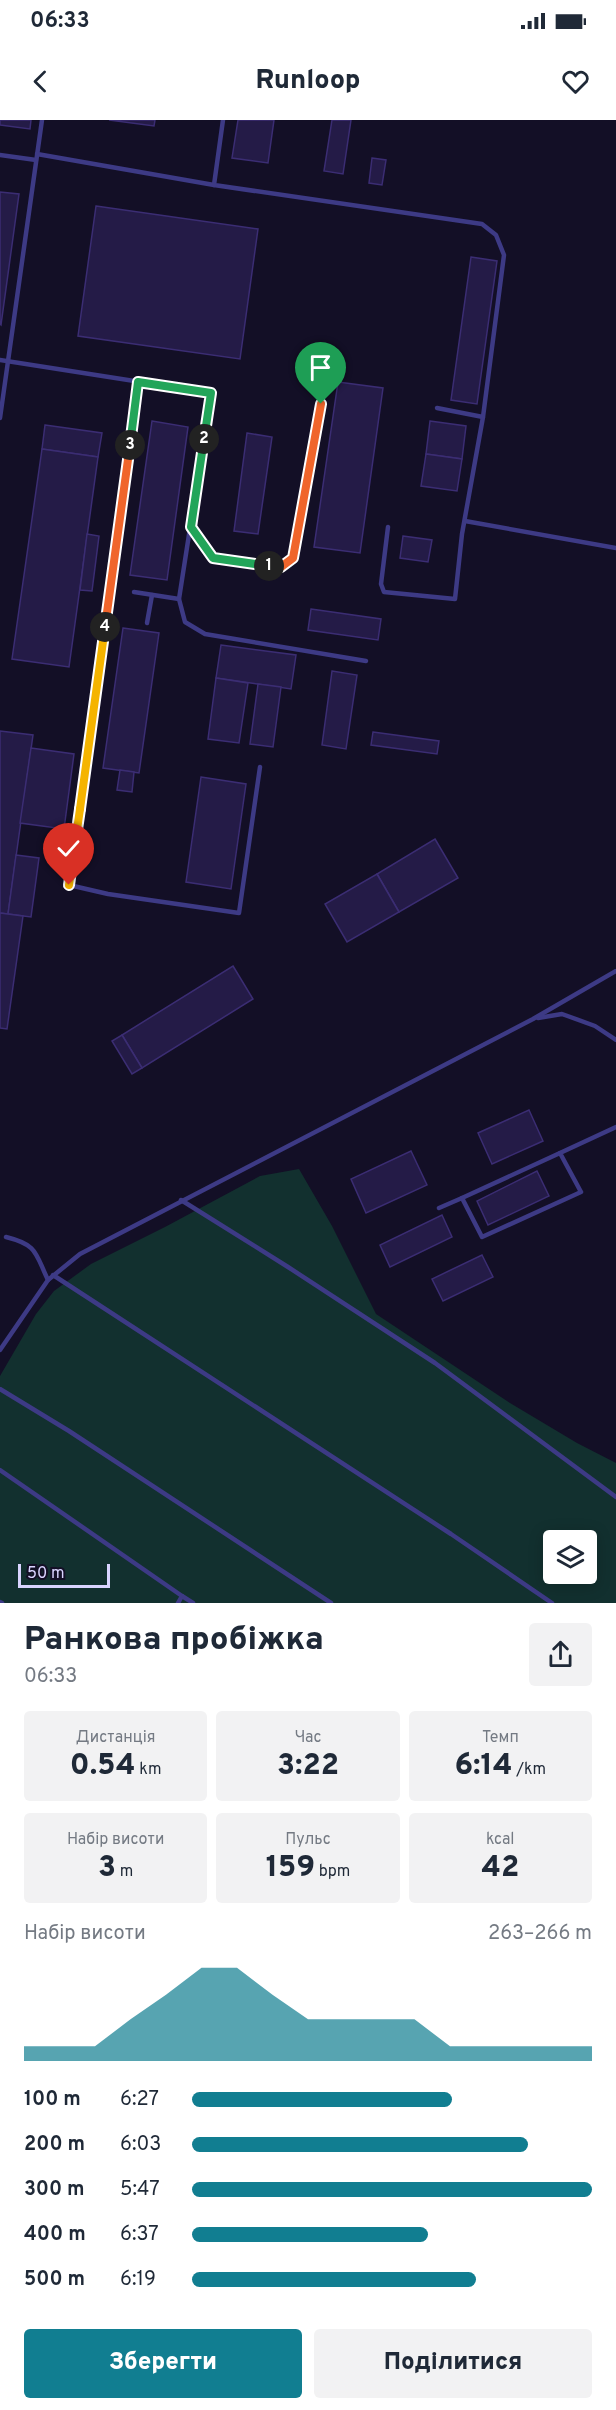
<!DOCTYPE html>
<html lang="uk">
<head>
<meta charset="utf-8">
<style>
	:root { --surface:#fff; --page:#f2f2f3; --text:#1f2937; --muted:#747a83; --accent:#117e91 }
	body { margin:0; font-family:Overpass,sans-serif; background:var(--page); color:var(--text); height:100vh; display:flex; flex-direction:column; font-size:22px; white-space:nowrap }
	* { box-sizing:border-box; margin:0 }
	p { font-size:20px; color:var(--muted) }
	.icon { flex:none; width:33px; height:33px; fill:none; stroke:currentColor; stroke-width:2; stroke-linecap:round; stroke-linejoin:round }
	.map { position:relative; height:1483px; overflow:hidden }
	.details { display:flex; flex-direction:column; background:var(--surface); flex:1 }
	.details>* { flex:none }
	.buttons { position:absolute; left:543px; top:1410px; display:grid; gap:12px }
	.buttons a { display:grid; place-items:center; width:54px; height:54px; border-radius:6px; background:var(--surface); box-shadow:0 3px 15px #0003; font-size:30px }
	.scale { position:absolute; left:18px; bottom:15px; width:92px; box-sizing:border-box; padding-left:6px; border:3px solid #d9d4ff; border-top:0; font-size:16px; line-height:21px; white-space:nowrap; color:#d9d4ff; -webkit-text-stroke:4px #130f26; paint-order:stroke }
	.pin { position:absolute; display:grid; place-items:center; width:51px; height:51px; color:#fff; margin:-62px -26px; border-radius:50% 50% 50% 0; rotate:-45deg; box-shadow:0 0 6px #0007 }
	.pin .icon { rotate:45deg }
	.km { position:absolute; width:30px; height:30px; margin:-15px; border-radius:50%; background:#222; color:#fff; font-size:16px; line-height:30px; text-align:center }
	.round { display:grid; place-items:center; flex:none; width:63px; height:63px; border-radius:6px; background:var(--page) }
	.head { display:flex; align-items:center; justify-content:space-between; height:102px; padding:0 24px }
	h1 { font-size:33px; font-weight:800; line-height:45px }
	.metrics { display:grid; grid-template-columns:repeat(3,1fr); gap:9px; height:102px; padding:6px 24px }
	.metrics div { display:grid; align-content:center; border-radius:6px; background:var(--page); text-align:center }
	.metrics b { font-size:30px; font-weight:800 }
	.metrics small { font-size:16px; font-weight:400 }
	.metrics p { font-size:16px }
	.chart { height:168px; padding:12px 24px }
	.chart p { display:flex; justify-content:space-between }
	.chart svg { width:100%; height:108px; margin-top:6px; fill:var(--accent); opacity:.7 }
	.primary-button { display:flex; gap:12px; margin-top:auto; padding:12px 24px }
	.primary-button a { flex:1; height:69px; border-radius:6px; background:var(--accent); color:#fff; font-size:24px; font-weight:800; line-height:69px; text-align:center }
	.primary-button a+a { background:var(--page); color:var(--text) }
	ul { padding:0 24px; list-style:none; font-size:20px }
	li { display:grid; grid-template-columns:96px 72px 1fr; align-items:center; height:45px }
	li i { height:15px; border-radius:8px; background:var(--accent) }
	.status { display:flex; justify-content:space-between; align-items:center; height:42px; padding:0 30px; background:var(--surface); direction:ltr }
	.status svg { height:16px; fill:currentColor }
	header { display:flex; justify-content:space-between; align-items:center; height:78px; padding:0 24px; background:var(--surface); font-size:27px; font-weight:800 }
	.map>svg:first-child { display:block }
</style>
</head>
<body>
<div class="status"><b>06:33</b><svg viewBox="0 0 49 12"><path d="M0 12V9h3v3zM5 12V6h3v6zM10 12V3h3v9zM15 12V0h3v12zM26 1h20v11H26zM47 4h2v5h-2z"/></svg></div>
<header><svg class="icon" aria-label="back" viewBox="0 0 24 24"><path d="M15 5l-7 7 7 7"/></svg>Runloop<svg class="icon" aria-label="heart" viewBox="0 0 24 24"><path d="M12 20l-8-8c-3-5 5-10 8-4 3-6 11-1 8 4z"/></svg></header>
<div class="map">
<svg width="616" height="1483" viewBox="0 0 616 1483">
	<rect width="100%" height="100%" fill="#130f26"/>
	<!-- green -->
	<path fill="#12302f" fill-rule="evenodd" d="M299 1049 332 1106 376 1194 510 1283 577 1323 616 1343V1483H0V1256L36 1194 54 1171 91 1144 165 1107 260 1056ZM554 1420H586V1454H554Z"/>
	<!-- building -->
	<g fill="#241b47" stroke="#3b2d73" stroke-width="1.5">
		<path d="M0 0H31L30 9 0 5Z"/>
		<path d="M109 0H155L154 6Z"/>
		<path d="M238 0H274L268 43 232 38Z"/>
		<path d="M332 0H351L343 54 324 51Z"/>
		<path d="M372 38 386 40 382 65 369 63Z"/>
		<path d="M0 72 19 74 1 205 0 204Z"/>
		<path d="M96 86 258 109 240 239 78 216Z"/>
		<path d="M471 137 497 141 477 284 451 280Z"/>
		<path d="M338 262 383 268 360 433 314 427Z"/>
		<path d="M152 301 188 307 167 460 130 455Z"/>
		<path d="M430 301 466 306 462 339 426 334Z"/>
		<path d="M45 305 102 313 98 337 42 329Z"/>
		<path d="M247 313 272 317 258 414 234 411Z"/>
		<path d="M42 329 98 337 69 547 12 539Z"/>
		<path d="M426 334 462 339 457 371 421 366Z"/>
		<path d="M87 414 99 416 92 471 80 470Z"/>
		<path d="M403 416 432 420 428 442 400 438Z"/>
		<path d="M311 489 381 499 378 520 308 510Z"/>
		<path d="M123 508 159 513 139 653 103 648Z"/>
		<path d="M221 525 296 535 291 569 216 558Z"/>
		<path d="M332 551 357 555 346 629 322 625Z"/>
		<path d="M216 558 248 563 239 623 208 619Z"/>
		<path d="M258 564 281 567 273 627 250 624Z"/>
		<path d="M0 611 33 615 8 794 0 793Z"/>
		<path d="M373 612 439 621 437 634 371 625Z"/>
		<path d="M31 628 74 634 64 709 20 703Z"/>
		<path d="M120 650 134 652 132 672 117 670Z"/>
		<path d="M201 657 246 664 231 769 186 762Z"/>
		<path d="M435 719 458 758 399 792 377 754Z"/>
		<path d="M16 735 39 738 31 797 8 794Z"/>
		<path d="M377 754 399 792 347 822 325 784Z"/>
		<path d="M0 793 23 796 7 909 0 908Z"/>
		<path d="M233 846 253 879 142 948 122 915Z"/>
		<path d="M122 915 142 948 132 954 112 921Z"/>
		<path d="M529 990 543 1021 492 1044 478 1013Z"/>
		<path d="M411 1031 427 1065 366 1093 351 1059Z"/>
		<path d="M537 1051 549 1076 488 1105 477 1081Z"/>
		<path d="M442 1095 452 1117 390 1147 380 1125Z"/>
		<path d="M482 1135 493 1157 443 1181 432 1159Z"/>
	</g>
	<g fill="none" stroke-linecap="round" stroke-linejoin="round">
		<!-- service -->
		<g stroke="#3d3a85" stroke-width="4.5">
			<path d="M223 0 214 65 482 104 496 115 504 135 483 297 462 414 455 479 384 472 381 464 388 407"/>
			<path d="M37 34 214 65"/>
			<path d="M0 35 36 40"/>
			<path d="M0 240 211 273 179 479 185 502 205 514 366 541"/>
			<path d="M138 262 69 765 108 774 239 793 260 647"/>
			<path d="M437 288 483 297"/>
			<path d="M0 298 42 0"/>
			<path d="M465 401 616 428"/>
			<path d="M191 407 213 438 281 447 293 438 321 284"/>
			<path d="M134 472 179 479"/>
			<path d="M147 503 152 475"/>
			<path d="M538 898 562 894 595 906 616 920"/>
			<path d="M462 1078 560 1033"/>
			<path d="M181 1080 288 1147 435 1243 616 1377"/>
			<path d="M439 1088 462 1078 482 1117 581 1072 560 1033 616 1007"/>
			<path d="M6 1117C38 1125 35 1133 48 1160"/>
			<path d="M53 1155 451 1414 552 1483"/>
			<path d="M0 1230 48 1160 80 1134 533 899 616 851"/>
			<path d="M0 1269 69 1311 331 1483"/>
			<path d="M0 1350 182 1476"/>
			<path d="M0 1482 2 1483"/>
			<path d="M178 1483 182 1476 193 1483"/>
		</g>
	</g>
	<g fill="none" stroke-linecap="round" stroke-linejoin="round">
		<defs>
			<path id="split-1" d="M269 446 281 447 293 438 321 284"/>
			<path id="split-2" d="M204 319 191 407 213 438 269 446"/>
			<path id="split-3" d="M130 325 138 262 211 273 204 319"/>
			<path id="split-4" d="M105 507 130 325"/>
			<path id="split-5" d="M80 689 105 507"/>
			<path id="split-6" d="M69 765 80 689"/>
		</defs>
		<!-- split-1 casing -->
		<use href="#split-1" stroke="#fff" stroke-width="12"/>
		<!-- split-2 casing -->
		<use href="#split-2" stroke="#fff" stroke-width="12"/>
		<!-- split-3 casing -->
		<use href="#split-3" stroke="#fff" stroke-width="12"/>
		<!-- split-4 casing -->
		<use href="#split-4" stroke="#fff" stroke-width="12"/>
		<!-- split-5 casing -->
		<use href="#split-5" stroke="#fff" stroke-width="12"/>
		<!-- split-6 casing -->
		<use href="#split-6" stroke="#fff" stroke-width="12"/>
		<!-- split-1 -->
		<use href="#split-1" stroke="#f0652b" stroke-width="8"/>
		<!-- split-2 -->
		<use href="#split-2" stroke="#22a559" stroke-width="8"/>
		<!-- split-3 -->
		<use href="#split-3" stroke="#22a559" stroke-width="8"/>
		<!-- split-4 -->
		<use href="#split-4" stroke="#f0652b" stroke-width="8"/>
		<!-- split-5 -->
		<use href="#split-5" stroke="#f5b400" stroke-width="8"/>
		<!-- split-6 -->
		<use href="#split-6" stroke="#f5b400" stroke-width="8"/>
	</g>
</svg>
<div class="buttons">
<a><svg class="icon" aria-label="layers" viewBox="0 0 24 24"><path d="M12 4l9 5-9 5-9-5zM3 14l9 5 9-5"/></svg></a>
</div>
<div class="scale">50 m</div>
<div class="pin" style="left:321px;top:284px;background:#1e9e55"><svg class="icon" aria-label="arrive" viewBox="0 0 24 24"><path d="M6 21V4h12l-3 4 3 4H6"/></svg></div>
<div class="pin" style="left:69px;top:765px;background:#d93025"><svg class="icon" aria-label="check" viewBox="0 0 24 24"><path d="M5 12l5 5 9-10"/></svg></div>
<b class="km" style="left:269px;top:446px">1</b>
<b class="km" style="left:204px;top:319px">2</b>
<b class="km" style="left:130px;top:325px">3</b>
<b class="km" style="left:105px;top:507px">4</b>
</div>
<section class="details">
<div class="head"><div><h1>Ранкова пробіжка</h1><p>06:33</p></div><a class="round"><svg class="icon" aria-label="share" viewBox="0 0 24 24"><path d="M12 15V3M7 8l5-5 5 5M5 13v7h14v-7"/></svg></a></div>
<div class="metrics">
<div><p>Дистанція</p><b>0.54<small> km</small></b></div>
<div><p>Час</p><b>3:22</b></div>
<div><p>Темп</p><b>6:14<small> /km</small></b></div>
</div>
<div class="metrics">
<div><p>Набір висоти</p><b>3<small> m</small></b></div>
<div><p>Пульс</p><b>159<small> bpm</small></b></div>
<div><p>kcal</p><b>42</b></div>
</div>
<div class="chart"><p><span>Набір висоти</span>263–266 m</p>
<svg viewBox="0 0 160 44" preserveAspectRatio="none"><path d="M0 44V38L10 38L20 38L30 27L40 17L50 6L60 6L70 17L80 27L90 27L100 27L110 27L120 38L130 38L140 38L150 38L160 38V44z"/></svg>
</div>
<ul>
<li><b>100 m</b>6:27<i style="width:65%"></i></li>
<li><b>200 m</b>6:03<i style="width:84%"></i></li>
<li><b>300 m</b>5:47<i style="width:100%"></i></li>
<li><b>400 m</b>6:37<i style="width:59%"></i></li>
<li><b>500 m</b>6:19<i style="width:71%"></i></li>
</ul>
<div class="primary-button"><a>Зберегти</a><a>Поділитися</a></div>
</section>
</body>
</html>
